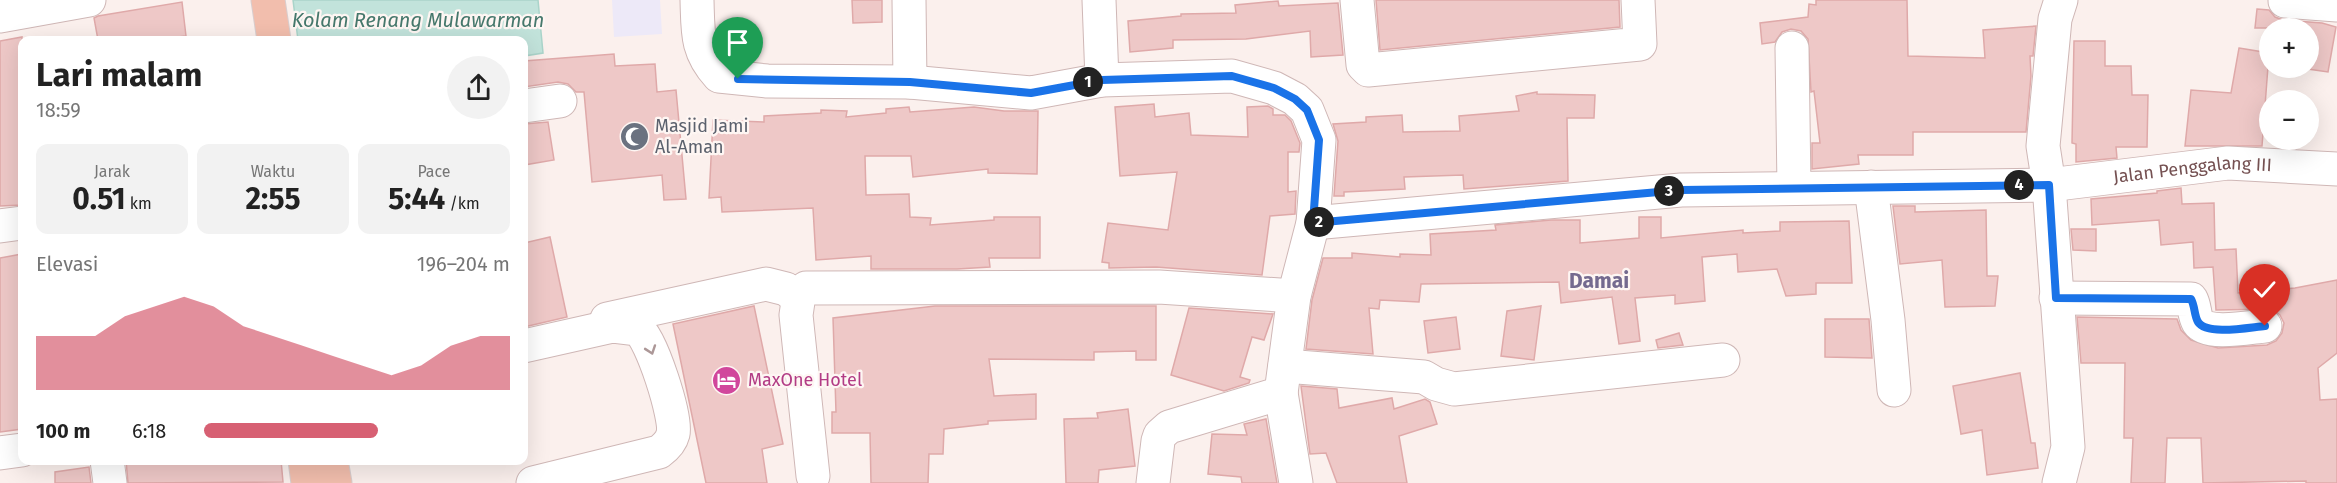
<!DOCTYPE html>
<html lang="id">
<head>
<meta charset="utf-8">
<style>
	:root { --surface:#fff; --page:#f2f2f2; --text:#222; --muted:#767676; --accent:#d76073 }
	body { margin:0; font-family:"Fira Sans",sans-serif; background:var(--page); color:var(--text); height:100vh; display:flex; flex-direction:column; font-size:22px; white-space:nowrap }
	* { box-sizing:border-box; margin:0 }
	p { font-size:20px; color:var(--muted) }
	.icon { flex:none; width:33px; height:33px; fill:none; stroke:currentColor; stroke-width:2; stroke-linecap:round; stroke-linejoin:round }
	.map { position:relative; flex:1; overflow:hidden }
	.sheet { position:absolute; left:18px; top:36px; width:510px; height:429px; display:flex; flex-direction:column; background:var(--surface); border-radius:12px; box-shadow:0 6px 24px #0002 }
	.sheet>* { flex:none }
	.tools { position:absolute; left:2259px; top:18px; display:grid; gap:12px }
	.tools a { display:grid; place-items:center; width:60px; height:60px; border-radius:50%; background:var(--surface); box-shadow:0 6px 24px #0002; font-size:30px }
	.pin { position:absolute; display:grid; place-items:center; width:51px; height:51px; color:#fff; margin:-62px -26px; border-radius:50% 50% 50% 0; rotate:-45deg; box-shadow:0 0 6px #0007 }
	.pin .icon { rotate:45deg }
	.km { position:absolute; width:30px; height:30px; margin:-15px; border-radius:50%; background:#222; color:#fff; font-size:16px; line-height:30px; text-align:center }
	.round { display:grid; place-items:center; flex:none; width:63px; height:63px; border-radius:32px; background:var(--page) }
	.summary { display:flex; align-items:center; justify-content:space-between; height:102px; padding:0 18px }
	h1 { font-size:33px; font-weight:700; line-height:45px }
	.figures { display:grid; grid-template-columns:repeat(3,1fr); gap:9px; height:102px; padding:6px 18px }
	.figures div { display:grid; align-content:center; border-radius:12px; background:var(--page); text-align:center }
	.figures b { font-size:30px; font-weight:700 }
	.figures small { font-size:16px; font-weight:400 }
	.figures p { font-size:16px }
	.chart { height:168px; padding:12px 18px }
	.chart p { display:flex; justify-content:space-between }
	.chart svg { width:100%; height:108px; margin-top:6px; fill:var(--accent); opacity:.7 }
	ul { padding:0 18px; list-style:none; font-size:20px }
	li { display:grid; grid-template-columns:96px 72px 1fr; align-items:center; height:45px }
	li i { height:15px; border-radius:8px; background:var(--accent) }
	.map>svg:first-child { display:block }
</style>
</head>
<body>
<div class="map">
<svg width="2337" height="483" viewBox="0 0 2337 483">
	<rect width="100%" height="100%" fill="#fbf0ed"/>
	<!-- education -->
	<path fill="#ede9f8" d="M612 0H660L662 34 614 37Z"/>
	<!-- water -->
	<path fill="#c2e3db" stroke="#aad4ca" stroke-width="1.5" d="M293 0H538L543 53 524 56V40H298Z"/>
	<!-- building -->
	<g fill="#eec8c7" stroke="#dfa9a9" stroke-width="1.5">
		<path d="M852 0H882V22L853 23Z"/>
		<path d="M1376 0H1619L1620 27 1380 50Z"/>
		<path d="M1816 0H1907L1908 56 1985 58 1983 30 2036 26 2033 56H2030L2031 76 2026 132H1913V155H1858L1859 164 1812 169V143H1820L1814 91 1811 92 1808 39 1801 31 1791 29 1782 32 1775 42 1762 44 1760 23 1808 17 1809 4 1816 5Z"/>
		<path d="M1278 1 1279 6 1338 3 1343 55 1311 57 1310 31 1246 39 1173 40V48L1130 52 1128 21 1181 16V14L1236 13 1235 5Z"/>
		<path d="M182 2 186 36 153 40H98L94 18 98 16Z"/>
		<path d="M2257 9 2269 10 2275 17 2283 20 2322 23 2336 27 2328 72 2308 69V28H2255Z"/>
		<path d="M22 37V205L0 206V41Z"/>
		<path d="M2074 41H2105V66H2131L2132 95H2148L2147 147H2116L2117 158 2076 162V144L2072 143Z"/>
		<path d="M2239 48 2269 53 2262 146H2185L2191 90 2231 93Z"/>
		<path d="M614 54 615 66 655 64 657 92 676 90 686 199 664 200 662 175 592 182 584 92H576L568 84 558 82 524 87V61Z"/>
		<path d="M1537 92V94L1595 95 1594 118H1567L1568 181 1464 189 1463 175 1404 177 1405 189 1344 192V196H1334L1338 141 1333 124 1366 122V117L1402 115 1403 132 1460 131 1459 116 1519 111 1516 96Z"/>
		<path d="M1154 104 1155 117 1189 113 1191 135 1248 137 1247 107 1268 106 1273 109V115H1285L1291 121 1300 143 1299 152H1288V192L1296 191 1295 214 1270 216 1262 275 1156 267 1109 268V263L1102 262 1108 223 1168 230 1177 172 1120 176 1115 107Z"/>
		<path d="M909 107 910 112 974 107 1004 111H1038L1037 174 988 173V169L913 177 911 156H865L866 195 909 194 910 217 931 218 930 225 994 220V217H1040V258H989L990 267 957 269H871V256L816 260 813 208 722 212 721 197 709 198 713 120 764 122V116L821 113V110L847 111 846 117 886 113V109Z"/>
		<path d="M548 122 554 160 524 165V124Z"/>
		<path d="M2181 188 2182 204 2214 203 2215 250 2236 249 2238 293 2295 288 2337 280V353L2318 368 2320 400 2337 399V483H2306V481L2203 483 2201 438H2167L2165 483H2131L2133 438H2124L2125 363H2081L2077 317 2177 319 2181 330 2191 340 2218 348 2267 345 2276 341 2282 333 2284 323 2280 315 2272 309 2216 310 2213 267 2194 268 2193 242 2161 245 2159 220 2092 225 2091 199 2157 193V191Z"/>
		<path d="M1893 206H1915V212L1986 210 1987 276H1998L1995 306 1945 307 1942 260 1900 264Z"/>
		<path d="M1639 217H1661V238L1743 230V233L1780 231V222L1849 221 1852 283H1816V294L1786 296 1777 269 1738 272 1737 254 1702 257 1705 301 1675 304V295L1635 298 1640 341 1619 344 1612 297 1561 303 1559 282 1421 284 1419 302 1380 300 1379 309 1369 308 1373 354 1306 349 1312 300 1323 258H1352V253L1400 257V254L1431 255 1430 234 1496 230 1495 225 1551 220H1580V243L1639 238Z"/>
		<path d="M2071 229H2096V251L2073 250Z"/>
		<path d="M550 237 567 317 524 327V243Z"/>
		<path d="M22 254V429L0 432V258Z"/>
		<path d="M754 306 783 444 762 449 767 483H706L673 324Z"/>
		<path d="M935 306H1156V360H1136V351L1094 352V360L989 359 994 396 1036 394V419L988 421V424L944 429 943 454H929L928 483H871L870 433H832V412H836L833 318Z"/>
		<path d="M1541 306 1534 360 1501 356 1507 311Z"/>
		<path d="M1189 308 1273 314 1264 340 1252 337 1240 377 1250 380 1249 383 1224 391 1171 375Z"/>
		<path d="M1456 317 1460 349 1428 353 1424 321Z"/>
		<path d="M1825 319H1869L1872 358 1825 357Z"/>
		<path d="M1679 333 1683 345 1658 348 1656 340Z"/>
		<path d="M2020 373 2031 443H2035L2038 468 1987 475 1982 430 1961 434 1953 386Z"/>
		<path d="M1301 386 1337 389 1339 408 1392 398 1394 409 1425 399 1430 402 1437 424 1399 436 1407 483H1337L1326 453 1310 454Z"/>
		<path d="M1128 409 1135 466 1099 470 1098 483H1066L1064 419 1098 418 1097 413Z"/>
		<path d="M1266 419 1277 483H1242L1241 477 1208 474 1212 434 1247 435 1244 424Z"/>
		<path d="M126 460H281L283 482 128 483Z"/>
		<path d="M89 467 91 483H55V472Z"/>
	</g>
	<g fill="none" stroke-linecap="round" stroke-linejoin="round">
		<defs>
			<g id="minor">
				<path d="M697 0C698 32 696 51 719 76L767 81 910 82 1031 93 1102 80 1232 76 1274 88 1295 99 1307 110 1319 140 1313 223 1294 296 1281 393 1169 427 1160 435 1158 441 1153 483"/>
				<path d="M909 0 910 82"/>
				<path d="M1099 0 1102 80"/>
				<path d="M1357 0 1363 65 1368 70 1640 44 1638 0"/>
				<path d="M2285 1 2337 5"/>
				<path d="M0 16 89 0"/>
				<path d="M1792 48 1794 188"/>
				<path d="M524 106 560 101"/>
				<path d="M1871 187 1888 320 1894 390"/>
				<path id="s1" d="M1313 223 1681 190 2049 185 2228 163 2337 169"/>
				<path d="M0 226 22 223"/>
				<path d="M2056 298 2191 299C2195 306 2194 315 2198 322 2207 336 2251 327 2265 326"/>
				<path d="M607 319 766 284 786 289 798 298"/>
				<path d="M524 346 613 326 638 329C651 338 677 417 673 434 671 442 666 447 659 452L533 483"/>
				<path d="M1285 366 1424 377 1436 384 1454 389 1723 360"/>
				<path d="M1281 393 1296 483"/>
				<path d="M0 453 22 450"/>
				<path d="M107 460 110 483"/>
				<path d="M813 476 796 315 799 295 806 288 1159 287 1294 296"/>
				<path d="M2059 483 2068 447 2049 185 2043 146 2055 19 2061 0"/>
			</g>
			<g id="major">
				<path d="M268 0 274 40"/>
				<path d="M305 460 308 483"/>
				<path d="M331 460 335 483"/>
			</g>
		</defs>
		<!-- minor casing -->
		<use href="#minor" stroke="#cfb7b6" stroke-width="35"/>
		<!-- major casing -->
		<use href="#major" stroke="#d8cecf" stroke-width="35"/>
		<!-- minor -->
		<use href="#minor" stroke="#fff" stroke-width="33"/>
		<!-- major -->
		<use href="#major" stroke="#f2bead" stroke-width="33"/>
	</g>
	<!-- one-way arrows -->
	<defs><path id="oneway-chevron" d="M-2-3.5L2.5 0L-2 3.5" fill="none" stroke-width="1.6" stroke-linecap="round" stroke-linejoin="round" transform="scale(1.5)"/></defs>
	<use stroke="#ac9797" href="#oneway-chevron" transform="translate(651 350) rotate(71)"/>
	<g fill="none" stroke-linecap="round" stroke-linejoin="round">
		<defs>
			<path id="route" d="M738 79 910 82 1031 93 1102 80 1232 76 1274 88 1295 99 1307 110 1319 140 1313 223 1681 190 2049 185 2056 298 2191 299C2195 306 2194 315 2198 322 2207 336 2251 327 2265 326"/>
		</defs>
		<!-- route casing -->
		<use href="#route" stroke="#fff" stroke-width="12"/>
		<!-- route -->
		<use href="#route" stroke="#1a73e8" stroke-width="8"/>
	</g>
	<!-- icons -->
	<defs>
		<symbol id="mosque-disc" viewBox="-11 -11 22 22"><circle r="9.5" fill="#6b7280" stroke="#fef6f3"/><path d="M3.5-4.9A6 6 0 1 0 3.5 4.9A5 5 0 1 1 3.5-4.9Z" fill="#fff"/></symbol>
		<symbol id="hotel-disc" viewBox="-11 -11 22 22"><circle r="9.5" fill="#d1479c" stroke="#fef6f3"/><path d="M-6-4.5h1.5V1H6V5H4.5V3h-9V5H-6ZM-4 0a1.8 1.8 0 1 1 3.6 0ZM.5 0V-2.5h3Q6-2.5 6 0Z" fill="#fff"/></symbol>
	</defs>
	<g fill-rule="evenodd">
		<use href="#mosque-disc" x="618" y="120" width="33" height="33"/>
		<use href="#hotel-disc" x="710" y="364" width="33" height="33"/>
	</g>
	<g text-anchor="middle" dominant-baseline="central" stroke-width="4.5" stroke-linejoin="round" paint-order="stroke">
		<!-- worship labels -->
		<g font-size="18" fill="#5b616d" stroke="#fef6f3" text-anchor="start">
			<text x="655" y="126">Masjid Jami<tspan x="655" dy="21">Al-Aman</tspan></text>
		</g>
		<!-- street labels -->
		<g font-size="18" fill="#755152" stroke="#fef6f3">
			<text stroke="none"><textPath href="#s1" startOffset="882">Jalan Penggalang III</textPath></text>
		</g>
		<!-- hotel labels -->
		<g font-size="18" fill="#b23c85" stroke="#fef6f3" text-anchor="start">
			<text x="748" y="380">MaxOne Hotel</text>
		</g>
		<!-- water labels -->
		<g font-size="20" font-style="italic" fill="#46786c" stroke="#fef6f3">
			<text x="418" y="20">Kolam Renang Mulawarman</text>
		</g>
		<!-- quarter labels -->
		<g font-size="21" font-weight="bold" fill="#756a8f" stroke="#fef6f3">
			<text x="1599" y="281">Damai</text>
		</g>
	</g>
</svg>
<div class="tools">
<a>+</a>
<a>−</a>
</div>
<div class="pin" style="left:738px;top:79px;background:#1e9e55"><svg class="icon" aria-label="arrive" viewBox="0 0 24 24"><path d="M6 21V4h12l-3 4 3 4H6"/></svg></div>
<div class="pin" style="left:2265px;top:326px;background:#d93025"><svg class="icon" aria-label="check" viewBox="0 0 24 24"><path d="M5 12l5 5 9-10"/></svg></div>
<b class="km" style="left:1088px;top:82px">1</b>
<b class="km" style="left:1319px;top:222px">2</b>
<b class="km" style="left:1669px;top:191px">3</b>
<b class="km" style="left:2019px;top:185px">4</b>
<section class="sheet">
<div class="summary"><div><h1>Lari malam</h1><p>18:59</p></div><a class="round"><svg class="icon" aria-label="share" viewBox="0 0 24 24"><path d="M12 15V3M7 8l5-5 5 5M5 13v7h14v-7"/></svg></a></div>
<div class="figures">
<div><p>Jarak</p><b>0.51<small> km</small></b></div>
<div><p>Waktu</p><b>2:55</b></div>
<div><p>Pace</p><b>5:44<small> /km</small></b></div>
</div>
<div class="chart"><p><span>Elevasi</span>196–204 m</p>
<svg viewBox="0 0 160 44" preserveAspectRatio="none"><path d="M0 44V22L10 22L20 22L30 14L40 10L50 6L60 10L70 18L80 22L90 26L100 30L110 34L120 38L130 34L140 26L150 22L160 22V44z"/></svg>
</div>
<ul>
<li><b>100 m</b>6:18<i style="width:57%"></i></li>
</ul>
</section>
</div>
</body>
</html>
